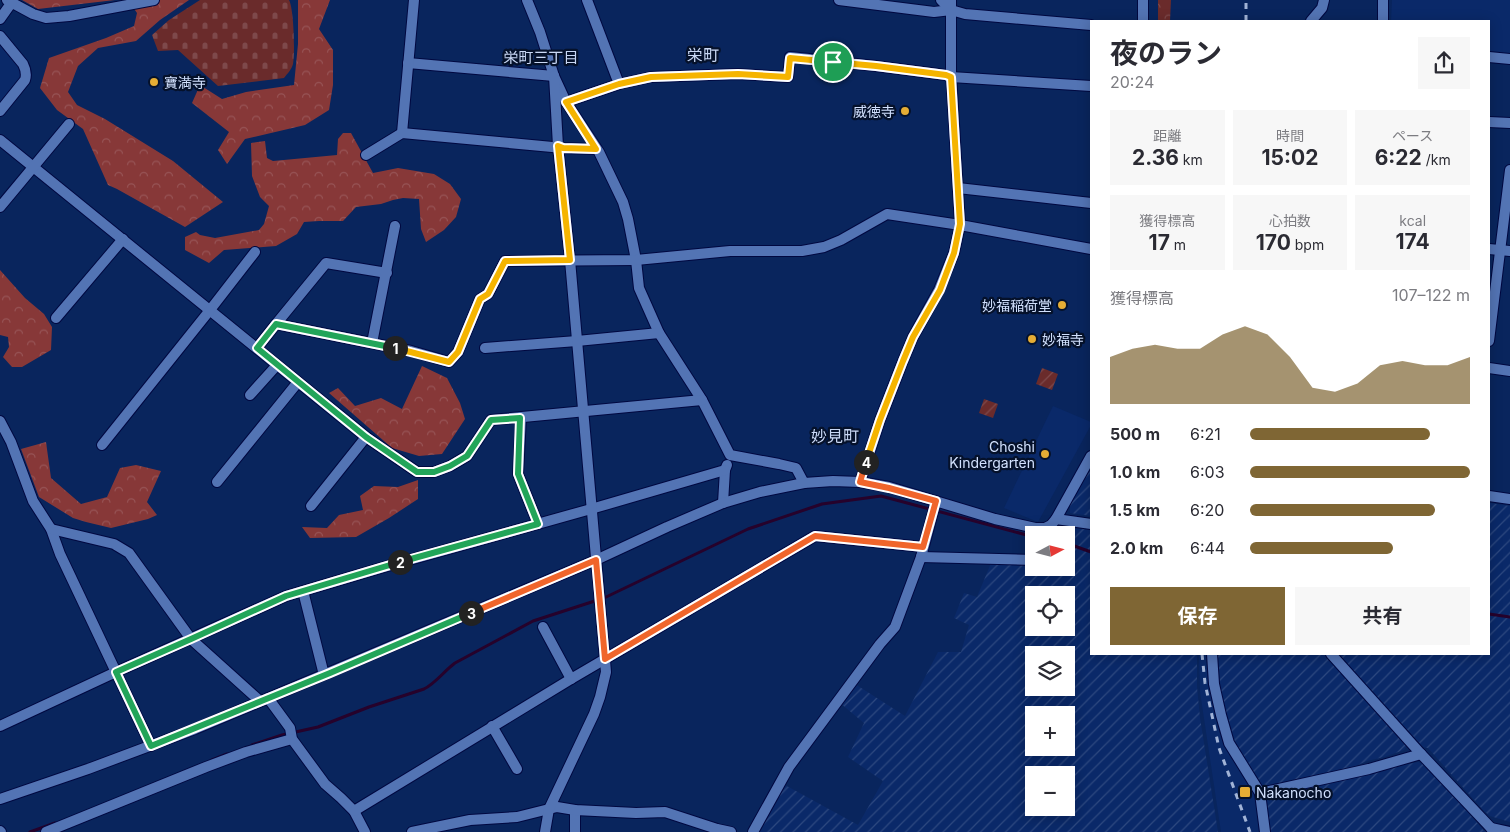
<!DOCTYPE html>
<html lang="ja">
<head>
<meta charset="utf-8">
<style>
	:root { --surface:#fff; --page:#f7f7f7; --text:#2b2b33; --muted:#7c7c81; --accent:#7f6634 }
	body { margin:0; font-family:Inter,"Noto Sans JP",sans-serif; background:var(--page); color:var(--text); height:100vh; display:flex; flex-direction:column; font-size:19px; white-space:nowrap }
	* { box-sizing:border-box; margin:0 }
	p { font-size:16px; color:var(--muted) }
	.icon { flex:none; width:28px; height:28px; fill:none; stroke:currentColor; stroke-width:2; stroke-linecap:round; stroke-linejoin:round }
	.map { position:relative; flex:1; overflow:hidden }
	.drawer { position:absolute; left:1090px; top:20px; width:400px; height:635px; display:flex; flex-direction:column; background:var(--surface); border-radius:0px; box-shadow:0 2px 12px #0003 }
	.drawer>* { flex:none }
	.needle { width:32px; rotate:83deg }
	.buttons { position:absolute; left:1025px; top:526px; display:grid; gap:10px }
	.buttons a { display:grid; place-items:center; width:50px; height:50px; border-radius:0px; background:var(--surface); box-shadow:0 2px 12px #0003; font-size:25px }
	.pin { position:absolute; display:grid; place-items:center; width:42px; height:42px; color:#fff; margin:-21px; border:2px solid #fff; border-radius:50%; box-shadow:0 1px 5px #0007 }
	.km { position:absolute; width:25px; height:25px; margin:-12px; border-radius:50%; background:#222; color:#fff; font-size:14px; line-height:25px; text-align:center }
	.round { display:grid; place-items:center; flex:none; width:52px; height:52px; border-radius:0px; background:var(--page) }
	.summary { display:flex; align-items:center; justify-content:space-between; height:85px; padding:0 20px }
	h1 { font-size:28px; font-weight:700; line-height:38px }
	.metrics { display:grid; grid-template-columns:repeat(3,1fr); gap:8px; height:85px; padding:5px 20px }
	.metrics div { display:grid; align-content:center; border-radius:0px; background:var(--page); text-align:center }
	.metrics b { font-size:21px; font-weight:700 }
	.metrics small { font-size:14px; font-weight:400 }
	.metrics p { font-size:14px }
	.chart { height:140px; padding:10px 20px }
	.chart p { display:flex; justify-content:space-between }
	.chart svg { width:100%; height:90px; margin-top:5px; fill:var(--accent); opacity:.7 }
	.primary-button { display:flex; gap:10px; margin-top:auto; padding:10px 20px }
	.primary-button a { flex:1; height:58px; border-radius:0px; background:var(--accent); color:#fff; font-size:20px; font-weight:700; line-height:58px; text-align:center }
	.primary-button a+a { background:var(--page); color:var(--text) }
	ul { padding:0 20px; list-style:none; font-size:16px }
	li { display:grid; grid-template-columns:80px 60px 1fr; align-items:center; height:38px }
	li i { height:12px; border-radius:6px; background:var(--accent) }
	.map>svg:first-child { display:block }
</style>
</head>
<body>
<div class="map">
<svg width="1510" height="832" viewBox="0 0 1510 832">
	<defs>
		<pattern id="industrial-furrows" width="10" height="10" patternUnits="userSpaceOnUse" patternTransform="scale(1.25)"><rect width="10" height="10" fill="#0a2969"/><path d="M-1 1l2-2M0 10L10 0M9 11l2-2" fill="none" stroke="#2d487f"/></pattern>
		<pattern id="forest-crowns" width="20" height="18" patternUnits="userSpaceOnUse" patternTransform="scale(1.25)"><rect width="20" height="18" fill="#873838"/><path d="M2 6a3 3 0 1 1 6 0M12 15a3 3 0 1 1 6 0" fill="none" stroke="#975456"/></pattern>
		<pattern id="cemetery-stones" width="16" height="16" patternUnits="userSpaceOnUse" patternTransform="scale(1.25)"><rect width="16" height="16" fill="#6a2b2b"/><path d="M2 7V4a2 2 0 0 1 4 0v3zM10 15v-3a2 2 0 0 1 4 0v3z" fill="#7e494b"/></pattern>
		<pattern id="park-crowns" width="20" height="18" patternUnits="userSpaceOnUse" patternTransform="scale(1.25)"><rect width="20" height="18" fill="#6a2b2b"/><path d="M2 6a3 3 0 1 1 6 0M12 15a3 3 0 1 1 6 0" fill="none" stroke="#7e494b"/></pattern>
		<pattern id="garden-furrows" width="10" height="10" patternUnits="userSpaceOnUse" patternTransform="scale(1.25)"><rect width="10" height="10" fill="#6a2b2b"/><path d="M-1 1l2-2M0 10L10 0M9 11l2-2" fill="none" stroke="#7e494b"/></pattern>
	</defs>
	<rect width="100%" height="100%" fill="#09255d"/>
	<!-- built -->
	<g fill="#0a2969">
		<path d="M1392 0H1510V56L1489 54V21H1391Z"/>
		<path d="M0 42 19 65 22 76 0 104Z"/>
		<path d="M1053 406 1091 422V425L1038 522 1004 508Z"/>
		<path d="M1199 654H1207L1210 685 1255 792 1262 832H1221L1200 692Z"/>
	</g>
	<!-- industrial -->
	<g fill="url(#industrial-furrows)" fill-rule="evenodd">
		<path d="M1091 467V516L1070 513V503Z"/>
		<path d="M1489 503 1510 506V822L1490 816 1484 811 1428 748 1423 747 1337 654H1489Z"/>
		<path d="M1081 527H1091V654H1197V687L1200 718 1218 832H759L771 806 785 785 858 825 883 781 848 757 864 723 840 703 855 684 905 716 938 652H961L969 625 954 618 964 593 977 597 991 563 1034 564V568H1066V536L1072 530ZM1034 595H1066V628H1034ZM1034 655H1066V688H1034ZM1034 715H1066V748H1034ZM1034 775H1066V808H1034Z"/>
		<path d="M1217 654H1324L1406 743V747L1404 750 1384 757 1367 761 1351 768 1264 787 1260 785 1236 745 1231 733 1226 719 1221 691Z"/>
		<path d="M1418 762 1428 766 1485 832H1269L1265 799 1267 795Z"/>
	</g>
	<!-- forest -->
	<g fill="url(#forest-crowns)">
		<path d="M22 0H115L38 9Z"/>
		<path d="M128 0H189L160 20 136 41 98 48 78 66 68 92 77 105 105 119 173 161 223 202 185 227 117 189 108 185 83 129 57 110 40 88 49 58 106 38 134 26 137 13Z"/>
		<path d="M298 0H330L319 29 333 50V85L329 110 305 125 245 139 227 164 218 150 229 132 192 103 200 85 222 99 246 92 294 85 298 44Z"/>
		<path d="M343 133H351L373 173 398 168 434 174 450 184 461 199 456 217 444 230 426 242 421 229 419 199 403 198 393 200 381 204 356 207 343 221H319L304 222 297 234 276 246 224 250 209 263 185 250V237L196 232 200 235 215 238 259 230 264 224 269 206 260 197 252 176 251 143 265 141 267 158 273 161 337 155 338 139Z"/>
		<path d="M0 270 25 298 44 314 52 327 51 350 22 367H12L3 357 9 347 8 337 0 335Z"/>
		<path d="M422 366 447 378 460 403 465 419 442 454 419 456 392 448 329 393 338 388 355 406 381 398 402 409Z"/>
		<path d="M46 442 51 478 81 504 107 497 120 468 136 465 161 471 147 502 157 515 148 519 111 528 86 522 73 518 39 497 21 449Z"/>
		<path d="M418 480V499L389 518 356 537 310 538 302 527 327 528 339 515 363 510 360 496 374 486 398 487Z"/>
	</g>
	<!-- cemetery -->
	<path fill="url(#cemetery-stones)" d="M200 0H289C294 9 295 53 293 64 292 69 287 74 284 78L218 86 178 50 158 51 152 35 169 20Z"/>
	<!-- park -->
	<path fill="url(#park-crowns)" d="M1158 0H1171L1170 21H1158Z"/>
	<!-- garden -->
	<g fill="url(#garden-furrows)">
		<path d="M1042 368 1058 374 1052 390 1036 384Z"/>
		<path d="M984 399 998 404 993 418 979 413Z"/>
	</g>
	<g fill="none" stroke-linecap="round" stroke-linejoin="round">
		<!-- stream -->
		<g stroke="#26022b" stroke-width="3">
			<path d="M1066 543 1091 552"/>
			<path d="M1489 614 1510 617"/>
			<path d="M252 745 282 735 318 727 369 707 424 689C436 683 444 671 455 663L533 621 604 598 748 529 822 504 881 496 1034 537"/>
			<path d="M212 760 227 754"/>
			<path d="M30 832 55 823"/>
		</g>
		<defs>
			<g id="minor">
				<path d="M7 0 33 14 46 18 69 16 154 0"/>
				<path d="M527 0 540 32 554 76 566 102 599 152 623 202 628 219 636 260 639 288 659 333 702 400 730 455 779 464 796 468 804 483"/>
				<path d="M587 0 619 84"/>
				<path d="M839 0 934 12 951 10 965 14 1091 25"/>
				<path d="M941 0 951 10"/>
				<path d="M1383 0V21"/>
				<path d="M0 19 12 2"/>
				<path d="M1143 21V0"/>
				<path d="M1311 21 1322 8 1324 0"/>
				<path d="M0 36 23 64C26 70 27 74 25 80L0 111"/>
				<path d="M1489 57 1510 59"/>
				<path d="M408 63 554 76"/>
				<path d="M566 102 619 84 651 77 738 74 788 77 790 57 876 66 946 75 951 77 1091 86"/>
				<path d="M1489 122 1510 123"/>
				<path d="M402 133 414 0"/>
				<path d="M0 140 366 437 417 472H434L450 466 467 456 491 420 702 400"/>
				<path d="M366 155 402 133 563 148 596 149"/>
				<path d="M958 188 1091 203"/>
				<path d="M0 207 69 124"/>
				<path d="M1489 249 1510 251"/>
				<path d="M56 318 123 239"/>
				<path d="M276 324 326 263 387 273"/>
				<path d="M1489 341 1510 170"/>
				<path d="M372 343 395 226"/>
				<path d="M257 348 276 324 411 351 449 362 458 352 480 299 488 294 505 261 636 260 730 251H802L824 247 841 240 887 214 960 225 1091 249"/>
				<path d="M485 348 577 341 659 333"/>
				<path d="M1489 368 1510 371"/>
				<path d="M250 395 277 365"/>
				<path d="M521 417 518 474 538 524"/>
				<path d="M0 421 11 442 33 501 51 529 60 554 151 746"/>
				<path d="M102 445 210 310 255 252"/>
				<path d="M217 482 298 382"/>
				<path d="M860 482 880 420 903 361 913 337 939 290 954 253 960 225 951 73V0"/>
				<path d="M1489 496 1510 499"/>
				<path d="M723 503 725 470 727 465"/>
				<path d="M311 506 366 437"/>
				<path d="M1056 519 1091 524"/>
				<path d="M51 529 114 544 129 553 191 639 260 701"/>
				<path d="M921 557 1034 560"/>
				<path d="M303 591 324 675"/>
				<path d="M543 627 571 679"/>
				<path d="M1212 654 1214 684 1221 715 1229 743 1260 793 1265 832"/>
				<path d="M1331 654 1421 754 1491 828 1494 832"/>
				<path d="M268 698 290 728 292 739 325 784 341 798 354 811 365 832"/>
				<path d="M0 726 116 672 286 596 384 567 591 509 725 470"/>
				<path d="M492 726 517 769"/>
				<path d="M1260 793 1369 769 1421 754"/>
				<path d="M0 799 88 769 195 729 596 560 667 527 723 503 760 492 804 483 833 481 860 482 889 487 995 519 1035 528H1045L1051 525 1056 519 1091 456"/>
				<path d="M575 810V832"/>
				<path d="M354 811 571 679 815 536 923 547"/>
				<path d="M1491 828 1510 832"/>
				<path d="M0 831 1 832"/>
				<path d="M46 832 206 767 246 752 292 739"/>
				<path d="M412 832 470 820 517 817 557 807 575 810 636 813 665 812 717 829 731 832"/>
				<path d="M545 832 549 809 594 714 600 697 606 672 570 260 558 146 554 76"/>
				<path d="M753 832 789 767 880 644 895 627 921 557 936 501"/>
			</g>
		</defs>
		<!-- minor casing -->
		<use href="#minor" stroke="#000840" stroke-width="12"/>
		<!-- minor -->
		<use href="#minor" stroke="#5374b4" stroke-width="10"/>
		<!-- rail -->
		<g stroke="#a1b3d6" stroke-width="3" stroke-dasharray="6 6" stroke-linecap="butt">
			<path d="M1246 21V0"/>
			<path d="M1202 654 1205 683 1219 748 1250 832"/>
		</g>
	</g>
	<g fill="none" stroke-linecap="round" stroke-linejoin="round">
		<defs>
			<path id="split-1" d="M395 348 449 362 458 352 480 299 488 294 505 261 570 260 558 146 563 148 596 149 566 102 619 84 651 77 738 74 788 77 790 58 833 62"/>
			<path id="split-2" d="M395 348 276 324 257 348 366 437 417 472H434L450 466 467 456 491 420 520 418 518 474 538 524 400 562"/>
			<path id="split-3" d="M400 562 286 596 191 639 116 672 151 746 330 673 471 613"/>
			<path id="split-4" d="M471 613 596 560 605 659 815 536 923 547 936 501 889 488 860 482 866 462"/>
			<path id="split-5" d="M833 62 876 66 946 75 951 77 960 224 954 253 940 290 913 337 903 361 880 420 866 462"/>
		</defs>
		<!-- split-1 casing -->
		<use href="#split-1" stroke="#fff" stroke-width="10"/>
		<!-- split-2 casing -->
		<use href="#split-2" stroke="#fff" stroke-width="10"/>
		<!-- split-3 casing -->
		<use href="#split-3" stroke="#fff" stroke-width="10"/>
		<!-- split-4 casing -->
		<use href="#split-4" stroke="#fff" stroke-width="10"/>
		<!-- split-5 casing -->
		<use href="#split-5" stroke="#fff" stroke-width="10"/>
		<!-- split-1 -->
		<use href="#split-1" stroke="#f5b400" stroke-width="6"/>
		<!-- split-2 -->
		<use href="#split-2" stroke="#22a559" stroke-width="6"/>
		<!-- split-3 -->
		<use href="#split-3" stroke="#22a559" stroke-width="6"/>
		<!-- split-4 -->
		<use href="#split-4" stroke="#f0652b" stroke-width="6"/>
		<!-- split-5 -->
		<use href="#split-5" stroke="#f5b400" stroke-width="6"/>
	</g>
	<!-- markers -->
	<g fill="#e5ad35" stroke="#05112a" stroke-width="2">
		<circle cx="154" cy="82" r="5"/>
		<circle cx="905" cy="111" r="5"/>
		<circle cx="1062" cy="305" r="5"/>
		<circle cx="1032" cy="339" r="5"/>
		<circle cx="1045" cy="454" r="5"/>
		<rect x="1239" y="786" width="12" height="12" rx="2.5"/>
	</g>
	<g text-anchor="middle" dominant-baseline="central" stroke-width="4.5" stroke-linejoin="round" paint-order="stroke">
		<!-- poi labels -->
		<g font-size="14" fill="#d1e0fd" stroke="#05112a" text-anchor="start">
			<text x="164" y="82">寶満寺</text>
			<text x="895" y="111" text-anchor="end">威徳寺</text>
			<text x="1052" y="305" text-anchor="end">妙福稲荷堂</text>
			<text x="1042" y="339">妙福寺</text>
			<text x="1035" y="446" text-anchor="end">Choshi<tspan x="1035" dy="16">Kindergarten</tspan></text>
			<text x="1256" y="792">Nakanocho</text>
		</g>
		<!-- neighbourhood labels -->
		<g font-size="15" fill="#c9d8f5" stroke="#05112a">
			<text x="541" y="57">栄町三丁目</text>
		</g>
		<!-- quarter labels -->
		<g font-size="16" fill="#c9d8f5" stroke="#05112a">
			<text x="703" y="55">栄町</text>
			<text x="835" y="436">妙見町</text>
		</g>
	</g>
</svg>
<div class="buttons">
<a><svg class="needle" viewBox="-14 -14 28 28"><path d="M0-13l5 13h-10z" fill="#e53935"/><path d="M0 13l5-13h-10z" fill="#7c7c81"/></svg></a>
<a><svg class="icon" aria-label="locate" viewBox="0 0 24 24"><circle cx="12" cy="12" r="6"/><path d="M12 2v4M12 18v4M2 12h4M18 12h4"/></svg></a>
<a><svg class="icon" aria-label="layers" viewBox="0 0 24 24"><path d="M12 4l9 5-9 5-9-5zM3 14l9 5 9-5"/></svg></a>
<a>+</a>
<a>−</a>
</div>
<div class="pin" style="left:833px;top:62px;background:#1e9e55"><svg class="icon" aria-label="arrive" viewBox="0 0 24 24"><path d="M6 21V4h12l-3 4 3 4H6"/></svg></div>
<b class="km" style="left:395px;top:348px">1</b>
<b class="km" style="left:400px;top:562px">2</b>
<b class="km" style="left:471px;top:613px">3</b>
<b class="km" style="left:866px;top:462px">4</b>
<section class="drawer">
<div class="summary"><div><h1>夜のラン</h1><p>20:24</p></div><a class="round"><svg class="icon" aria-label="share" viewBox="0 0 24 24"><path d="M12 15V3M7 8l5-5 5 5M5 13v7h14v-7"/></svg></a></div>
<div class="metrics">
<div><p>距離</p><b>2.36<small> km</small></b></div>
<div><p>時間</p><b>15:02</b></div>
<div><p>ペース</p><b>6:22<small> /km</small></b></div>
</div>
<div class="metrics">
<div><p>獲得標高</p><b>17<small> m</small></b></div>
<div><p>心拍数</p><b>170<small> bpm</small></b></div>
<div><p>kcal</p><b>174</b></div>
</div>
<div class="chart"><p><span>獲得標高</span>107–122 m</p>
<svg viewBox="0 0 160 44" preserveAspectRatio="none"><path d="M0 44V21L10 17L20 15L30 17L40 17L50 10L60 6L70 10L80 21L90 36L100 38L110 34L120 25L130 23L140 25L150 25L160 21V44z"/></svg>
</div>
<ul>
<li><b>500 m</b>6:21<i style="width:82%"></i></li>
<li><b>1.0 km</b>6:03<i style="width:100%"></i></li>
<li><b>1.5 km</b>6:20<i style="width:84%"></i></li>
<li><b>2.0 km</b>6:44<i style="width:65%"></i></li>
</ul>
<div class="primary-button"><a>保存</a><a>共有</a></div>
</section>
</div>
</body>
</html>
